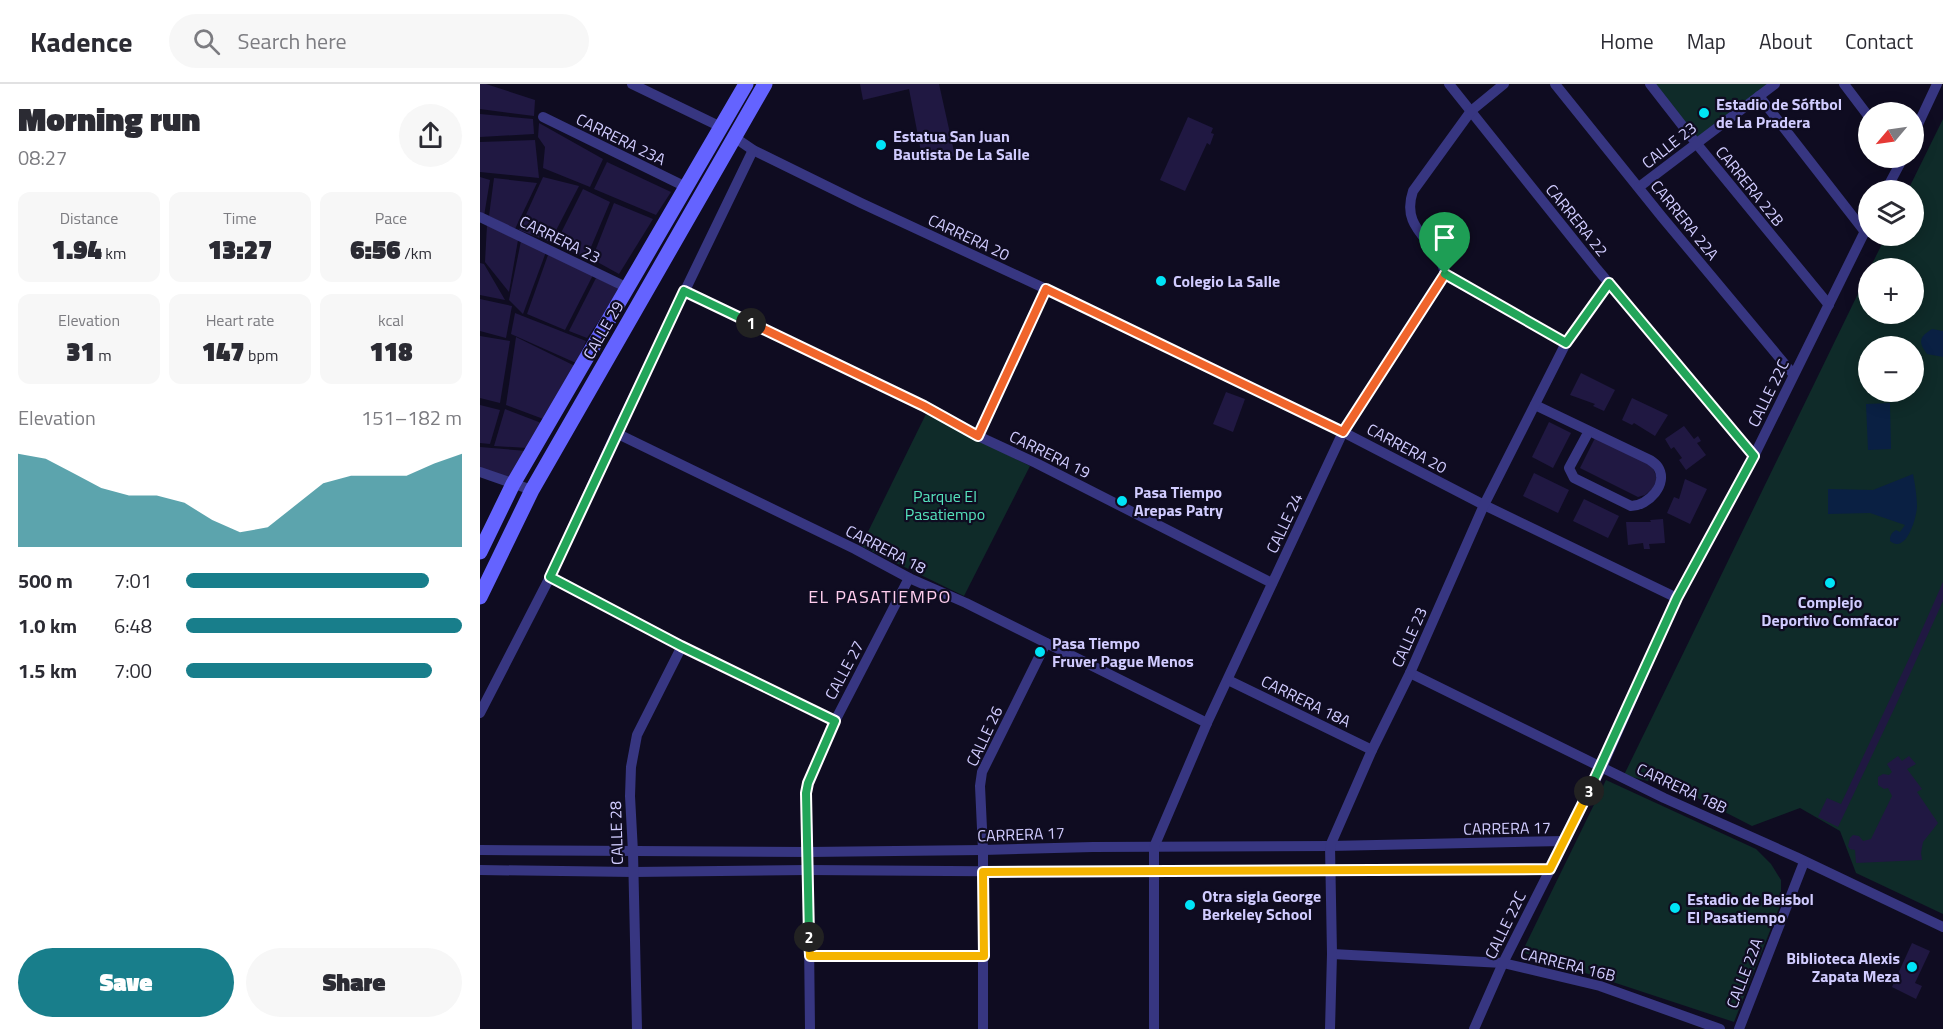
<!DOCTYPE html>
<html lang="en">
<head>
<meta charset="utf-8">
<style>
	:root { --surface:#fff; --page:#f7f7f7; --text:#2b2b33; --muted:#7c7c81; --line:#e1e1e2; --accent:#187e8b }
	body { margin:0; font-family:"Titillium Web",sans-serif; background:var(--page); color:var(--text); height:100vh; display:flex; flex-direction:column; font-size:22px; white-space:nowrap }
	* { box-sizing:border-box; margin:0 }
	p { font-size:20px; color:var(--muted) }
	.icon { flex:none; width:33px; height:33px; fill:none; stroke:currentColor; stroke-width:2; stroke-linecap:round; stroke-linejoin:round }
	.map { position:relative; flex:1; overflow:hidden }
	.panel { display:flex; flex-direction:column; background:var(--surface); width:480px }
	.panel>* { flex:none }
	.needle { width:39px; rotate:241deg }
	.fabs { position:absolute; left:1378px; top:18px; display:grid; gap:12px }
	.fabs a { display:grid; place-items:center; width:66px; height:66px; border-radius:50%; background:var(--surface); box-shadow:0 3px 15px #0003; font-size:30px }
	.pin { position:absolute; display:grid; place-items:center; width:51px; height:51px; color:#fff; margin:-62px -26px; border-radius:50% 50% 50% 0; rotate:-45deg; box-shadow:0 0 6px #0007 }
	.pin .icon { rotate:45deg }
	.km { position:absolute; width:30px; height:30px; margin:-15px; border-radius:50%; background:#222; color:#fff; font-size:16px; line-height:30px; text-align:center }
	.round { display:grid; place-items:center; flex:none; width:63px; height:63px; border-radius:32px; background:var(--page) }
	.head { display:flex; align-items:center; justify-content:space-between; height:102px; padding:0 18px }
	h1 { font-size:33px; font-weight:800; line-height:45px }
	.figures { display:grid; grid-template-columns:repeat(3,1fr); gap:9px; height:102px; padding:6px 18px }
	.figures div { display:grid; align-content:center; border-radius:12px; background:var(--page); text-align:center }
	.figures b { font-size:26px; font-weight:800 }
	.figures small { font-size:16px; font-weight:400 }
	.figures p { font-size:16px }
	.chart { height:168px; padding:12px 18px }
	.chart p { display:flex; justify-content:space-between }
	.chart svg { width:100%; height:108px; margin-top:6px; fill:var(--accent); opacity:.7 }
	.button { display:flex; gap:12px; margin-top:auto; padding:12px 18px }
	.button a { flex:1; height:69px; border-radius:36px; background:var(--accent); color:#fff; font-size:24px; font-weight:800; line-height:69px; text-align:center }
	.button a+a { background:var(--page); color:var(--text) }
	ul { padding:0 18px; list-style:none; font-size:20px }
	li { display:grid; grid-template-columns:96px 72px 1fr; align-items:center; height:45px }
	li i { height:15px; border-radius:8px; background:var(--accent) }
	header { display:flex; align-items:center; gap:36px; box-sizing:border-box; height:84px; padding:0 30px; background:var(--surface); border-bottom:2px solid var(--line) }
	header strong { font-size:28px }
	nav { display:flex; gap:33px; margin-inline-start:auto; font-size:21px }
	.search { width:420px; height:54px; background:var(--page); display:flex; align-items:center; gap:15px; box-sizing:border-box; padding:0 21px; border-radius:33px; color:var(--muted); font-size:22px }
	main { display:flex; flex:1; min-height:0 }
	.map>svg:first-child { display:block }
</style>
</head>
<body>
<header>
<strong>Kadence</strong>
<div class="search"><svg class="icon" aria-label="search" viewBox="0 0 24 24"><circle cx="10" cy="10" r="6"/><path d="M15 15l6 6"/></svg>Search here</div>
<nav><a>Home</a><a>Map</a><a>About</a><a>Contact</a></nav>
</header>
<main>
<section class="panel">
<div class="head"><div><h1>Morning run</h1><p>08:27</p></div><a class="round"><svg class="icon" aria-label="share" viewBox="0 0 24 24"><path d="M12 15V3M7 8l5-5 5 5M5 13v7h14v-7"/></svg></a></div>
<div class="figures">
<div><p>Distance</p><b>1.94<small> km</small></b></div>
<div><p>Time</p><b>13:27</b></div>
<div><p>Pace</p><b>6:56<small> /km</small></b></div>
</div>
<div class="figures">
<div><p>Elevation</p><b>31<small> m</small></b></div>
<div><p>Heart rate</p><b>147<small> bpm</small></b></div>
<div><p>kcal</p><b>118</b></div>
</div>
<div class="chart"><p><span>Elevation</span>151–182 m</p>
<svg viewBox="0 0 160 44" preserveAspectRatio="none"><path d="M0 44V6L10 8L20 14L30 20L40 23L50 23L60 26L70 33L80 38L90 36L100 27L110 18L120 15L130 15L140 15L150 10L160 6V44z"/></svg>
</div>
<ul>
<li><b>500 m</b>7:01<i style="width:88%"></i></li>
<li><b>1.0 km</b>6:48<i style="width:100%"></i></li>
<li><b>1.5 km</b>7:00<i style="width:89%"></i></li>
</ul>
<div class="button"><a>Save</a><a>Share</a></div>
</section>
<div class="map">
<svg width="1463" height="945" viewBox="0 0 1463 945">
	<rect width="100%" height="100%" fill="#0f0c21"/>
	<!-- green -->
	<g fill="#0f2b29" fill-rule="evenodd">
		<path d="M1170 0H1294L1216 59Z"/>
		<path d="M1463 35V830L1376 789 1360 747 1320 724 1272 742 1200 705 1144 691 1389 187V230H1434V184H1390L1406 152H1434V106H1428ZM1389 262H1434V308H1389Z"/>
		<path d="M446 330 550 382 484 512 381 462Z"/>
		<path d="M1126 696 1276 765 1291 780 1301 796V819L1254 938 1042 868Z"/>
	</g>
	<!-- water -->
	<g fill="#0a2043">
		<path d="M1452 245 1463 247V273L1447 270C1438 258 1439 253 1452 245Z"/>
		<path d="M1410 319 1411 365 1388 366 1386 320Z"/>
		<path d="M1433 390C1435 400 1437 413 1437 423 1436 436 1426 470 1410 457 1410 452 1411 449 1416 446L1420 448 1425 441 1390 429 1348 430V405L1393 406Z"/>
	</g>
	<!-- building -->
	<g fill="#201842">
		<path d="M0 0H6L55 16 54 32 0 25Z"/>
		<path d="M380 0H459L475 72 443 78 429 5 383 16Z"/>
		<path d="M0 30 53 35 54 50 0 53Z"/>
		<path d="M708 33 733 44 731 49 734 50 730 61 727 59 705 107 680 96Z"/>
		<path d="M59 39 123 75 110 103 63 84 65 63 58 53Z"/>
		<path d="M55 56 59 94 0 88V58Z"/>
		<path d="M127 78 191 108 176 131 114 105Z"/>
		<path d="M0 93 10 96 4 132 0 130Z"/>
		<path d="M63 93 99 102 70 158 39 146Z"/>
		<path d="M14 94 57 99 35 145 9 132Z"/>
		<path d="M103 105 130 118 106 175 76 159Z"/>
		<path d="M134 119 173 135 139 190 112 175Z"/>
		<path d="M7 141 38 156 29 208 5 178Z"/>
		<path d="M41 157 66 168 43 230 29 216Z"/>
		<path d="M68 171 113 191 85 246 47 230Z"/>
		<path d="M0 179 4 180 25 216 0 211Z"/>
		<path d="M116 194 141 205 107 254 89 247Z"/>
		<path d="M0 215 32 222 26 254 0 247Z"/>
		<path d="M35 229 106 257 96 279 31 250Z"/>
		<path d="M0 252 30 257 20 319 0 314Z"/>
		<path d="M36 253 95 282 66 336 26 321Z"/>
		<path d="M1101 289 1135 306 1124 327 1113 322 1115 320 1090 311Z"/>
		<path d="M746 308 765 315 753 348 733 340Z"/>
		<path d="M1152 314 1188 331 1175 352 1154 339 1152 341 1142 336Z"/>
		<path d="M0 321 20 326 10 360 0 359Z"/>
		<path d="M25 325 64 340 48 364 14 362Z"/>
		<path d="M1069 338 1091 349 1073 384 1052 373Z"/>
		<path d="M1204 342 1214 355 1218 352 1221 357 1217 359 1226 371 1206 386 1199 376 1202 374 1194 363 1191 365 1185 355Z"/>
		<path d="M1116 352 1171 378 1177 395 1173 404 1165 411 1158 413 1100 384Z"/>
		<path d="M0 363 47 367 31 395 0 384Z"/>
		<path d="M1054 389 1089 406 1078 429 1043 412Z"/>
		<path d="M1205 395 1227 405 1210 440 1187 429 1194 413 1199 415Z"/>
		<path d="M1104 415 1139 432 1128 454 1093 437Z"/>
		<path d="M1183 435 1185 459 1169 460 1170 465H1164L1163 459 1148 461 1146 438H1171L1170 436Z"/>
		<path d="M1463 498V517L1415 623 1358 743 1338 733 1347 714 1361 720 1433 566Z"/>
		<path d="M1418 672 1422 677 1429 672 1436 680 1427 685 1442 705 1437 708 1458 739 1443 758 1441 769 1442 776 1376 779 1375 766 1370 765 1368 762 1370 754 1373 751 1379 752 1383 757 1391 755 1412 712 1408 704 1404 705 1398 701V693L1403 690 1409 691 1412 688 1407 680Z"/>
		<path d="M1432 859 1450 867 1435 899 1442 902 1436 915 1412 903Z"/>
	</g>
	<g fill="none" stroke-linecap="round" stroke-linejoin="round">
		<!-- minor -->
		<g stroke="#373681" stroke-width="10">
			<path d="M152 0 241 43"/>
			<path d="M969 0 1117 185 1274 372"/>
			<path d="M1075 0 1182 133 1313 290"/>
			<path d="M1170 0 1216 59 1349 221"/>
			<path d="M1364 0 1389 33"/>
			<path d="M1279 12 1385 148"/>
			<path d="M63 33 206 103"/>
			<path d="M1434 49 1457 0"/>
			<path d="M254 53 273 66 381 119 566 205 863 348 1004 421 1197 514"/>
			<path d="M1159 103 1295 0"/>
			<path d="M1406 106 1423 74"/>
			<path d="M0 133 148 204"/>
			<path d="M965 191 1086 259"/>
			<path d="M204 207 444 322 498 352 556 379 792 499"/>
			<path d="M1055 321 1170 376C1173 378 1176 380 1178 383 1189 400 1168 422 1151 422L1094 394 1089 384 1109 347"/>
			<path d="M136 349 375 465 429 494 486 519 727 639"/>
			<path d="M498 352 566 205"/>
			<path d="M0 388 52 406"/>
			<path d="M70 493 202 562 355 637"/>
			<path d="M930 589 1184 714 1316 773 1463 843"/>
			<path d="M748 596 892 666"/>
			<path d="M0 629 70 493 136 349 273 66"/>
			<path d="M0 766 328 768 503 766 613 763 850 762 1084 757"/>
			<path d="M0 786 153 788 328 786 594 788 1070 785"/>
			<path d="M852 870 1023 879 1120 902 1240 945"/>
			<path d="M330 872H504"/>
			<path d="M157 945 153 768 150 712 151 683 157 651 202 562"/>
			<path d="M330 945 328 768 326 709 328 699 355 637 429 494"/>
			<path d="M503 945V766L500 702 502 688 566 559"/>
			<path d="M674 945V763L727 639 863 348 965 191C960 156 919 148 933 107L991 27 1024 0"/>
			<path d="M850 945 852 870 850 762 892 666 930 589 1004 421 1086 259 1129 199"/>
			<path d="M994 945 1023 879 1122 683 1197 514 1274 372 1389 139"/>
			<path d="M1259 945 1324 778"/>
		</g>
		<!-- secondary -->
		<g stroke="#6463ff" stroke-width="15">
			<path d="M0 468 33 400 266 0"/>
			<path d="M0 513 52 406 285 0"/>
		</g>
	</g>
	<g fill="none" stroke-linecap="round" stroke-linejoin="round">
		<defs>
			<path id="split-1" d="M271 239 444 322 498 352 566 205 863 348 965 190"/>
			<path id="split-2" d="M271 239 204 207 70 493 201 562 355 637 328 699 326 709 329 853"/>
			<path id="split-3" d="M329 853 330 872H504L503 788 1070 785 1109 707"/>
			<path id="split-4" d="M965 190 1086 259 1129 199 1274 372 1197 514 1109 707"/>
		</defs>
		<!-- split-1 casing -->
		<use href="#split-1" stroke="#fff" stroke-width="12"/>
		<!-- split-2 casing -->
		<use href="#split-2" stroke="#fff" stroke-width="12"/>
		<!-- split-3 casing -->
		<use href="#split-3" stroke="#fff" stroke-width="12"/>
		<!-- split-4 casing -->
		<use href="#split-4" stroke="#fff" stroke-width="12"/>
		<!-- split-1 -->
		<use href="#split-1" stroke="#f0652b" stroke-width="8"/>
		<!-- split-2 -->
		<use href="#split-2" stroke="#22a559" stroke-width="8"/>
		<!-- split-3 -->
		<use href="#split-3" stroke="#f5b400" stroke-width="8"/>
		<!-- split-4 -->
		<use href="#split-4" stroke="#22a559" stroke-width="8"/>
	</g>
	<!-- markers -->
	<g fill="#00e4f7" stroke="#0f0c21" stroke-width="2">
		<circle cx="1224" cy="29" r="6"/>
		<circle cx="401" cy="61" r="6"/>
		<circle cx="681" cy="197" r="6"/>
		<circle cx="642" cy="417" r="6"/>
		<circle cx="1350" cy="499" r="6"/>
		<circle cx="560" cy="568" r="6"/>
		<circle cx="710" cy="821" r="6"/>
		<circle cx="1195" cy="824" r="6"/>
		<circle cx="1432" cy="883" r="6"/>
	</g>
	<g text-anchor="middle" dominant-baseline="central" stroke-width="4.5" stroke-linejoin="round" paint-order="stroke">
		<!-- poi labels -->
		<g font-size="16" font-weight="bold" fill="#d1ccff" stroke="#0f0c21" text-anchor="start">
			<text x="1236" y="20">Estadio de Sóftbol<tspan x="1236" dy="18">de La Pradera</tspan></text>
			<text x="413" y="52">Estatua San Juan<tspan x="413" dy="18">Bautista De La Salle</tspan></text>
			<text x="693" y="197">Colegio La Salle</text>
			<text x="654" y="408">Pasa Tiempo<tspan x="654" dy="18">Arepas Patry</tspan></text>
			<text x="1350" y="518" text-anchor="middle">Complejo<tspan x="1350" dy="18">Deportivo Comfacor</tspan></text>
			<text x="572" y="559">Pasa Tiempo<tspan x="572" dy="18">Fruver Pague Menos</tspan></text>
			<text x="722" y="812">Otra sigla George<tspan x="722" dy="18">Berkeley School</tspan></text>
			<text x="1207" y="815">Estadio de Beisbol<tspan x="1207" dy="18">El Pasatiempo</tspan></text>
			<text x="1420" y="874" text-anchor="end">Biblioteca Alexis<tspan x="1420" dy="18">Zapata Meza</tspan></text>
		</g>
		<!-- street labels -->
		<g font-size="16" fill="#d1ccff" stroke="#0f0c21">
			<text transform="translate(141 55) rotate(26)">CARRERA 23A</text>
			<text transform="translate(1189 61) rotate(-38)">CALLE 23</text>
			<text transform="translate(1270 102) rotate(51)">CARRERA 22B</text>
			<text transform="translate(1097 136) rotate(51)">CARRERA 22</text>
			<text transform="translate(1205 136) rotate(51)">CARRERA 22A</text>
			<text transform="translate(489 153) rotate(25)">CARRERA 20</text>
			<text transform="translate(80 155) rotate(26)">CARRERA 23</text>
			<text transform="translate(123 246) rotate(-60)">CALLE 29</text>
			<text transform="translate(1288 309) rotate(-64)">CALLE 22C</text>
			<text transform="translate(927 364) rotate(28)">CARRERA 20</text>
			<text transform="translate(570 370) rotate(26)">CARRERA 19</text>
			<text transform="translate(804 439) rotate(-65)">CALLE 24</text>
			<text transform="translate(406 465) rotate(27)">CARRERA 18</text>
			<text transform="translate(929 553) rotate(-66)">CALLE 23</text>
			<text transform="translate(364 586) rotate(-62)">CALLE 27</text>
			<text transform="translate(826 617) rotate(26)">CARRERA 18A</text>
			<text transform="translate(504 652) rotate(-65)">CALLE 26</text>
			<text transform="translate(1202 704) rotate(25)">CARRERA 18B</text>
			<text transform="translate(1027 744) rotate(-1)">CARRERA 17</text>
			<text transform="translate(136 749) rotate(-92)">CALLE 28</text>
			<text transform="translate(541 750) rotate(-2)">CARRERA 17</text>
			<text transform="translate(1025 841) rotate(-64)">CALLE 22C</text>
			<text transform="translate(1088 880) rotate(14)">CARRERA 16B</text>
			<text transform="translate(1264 889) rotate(-69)">CALLE 22A</text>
		</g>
		<!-- park labels -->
		<g font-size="16" fill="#55e2bc" stroke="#0f0c21">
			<text x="465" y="412">Parque El<tspan x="465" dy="18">Pasatiempo</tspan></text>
		</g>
		<!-- neighbourhood labels -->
		<g font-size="18" letter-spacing="1.5" fill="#ffceee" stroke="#0f0c21">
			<text x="400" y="512">EL PASATIEMPO</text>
		</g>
	</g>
</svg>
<div class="fabs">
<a><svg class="needle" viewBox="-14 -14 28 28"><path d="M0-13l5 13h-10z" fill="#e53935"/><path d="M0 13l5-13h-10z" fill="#7c7c81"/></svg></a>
<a><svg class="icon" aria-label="layers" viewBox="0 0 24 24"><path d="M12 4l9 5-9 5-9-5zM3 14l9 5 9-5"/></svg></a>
<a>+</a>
<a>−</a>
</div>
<div class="pin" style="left:965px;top:190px;background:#1e9e55"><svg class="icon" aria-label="arrive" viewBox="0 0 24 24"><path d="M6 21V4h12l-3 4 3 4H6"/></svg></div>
<b class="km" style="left:271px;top:239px">1</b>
<b class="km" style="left:329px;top:853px">2</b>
<b class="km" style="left:1109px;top:707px">3</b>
</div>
</main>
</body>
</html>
